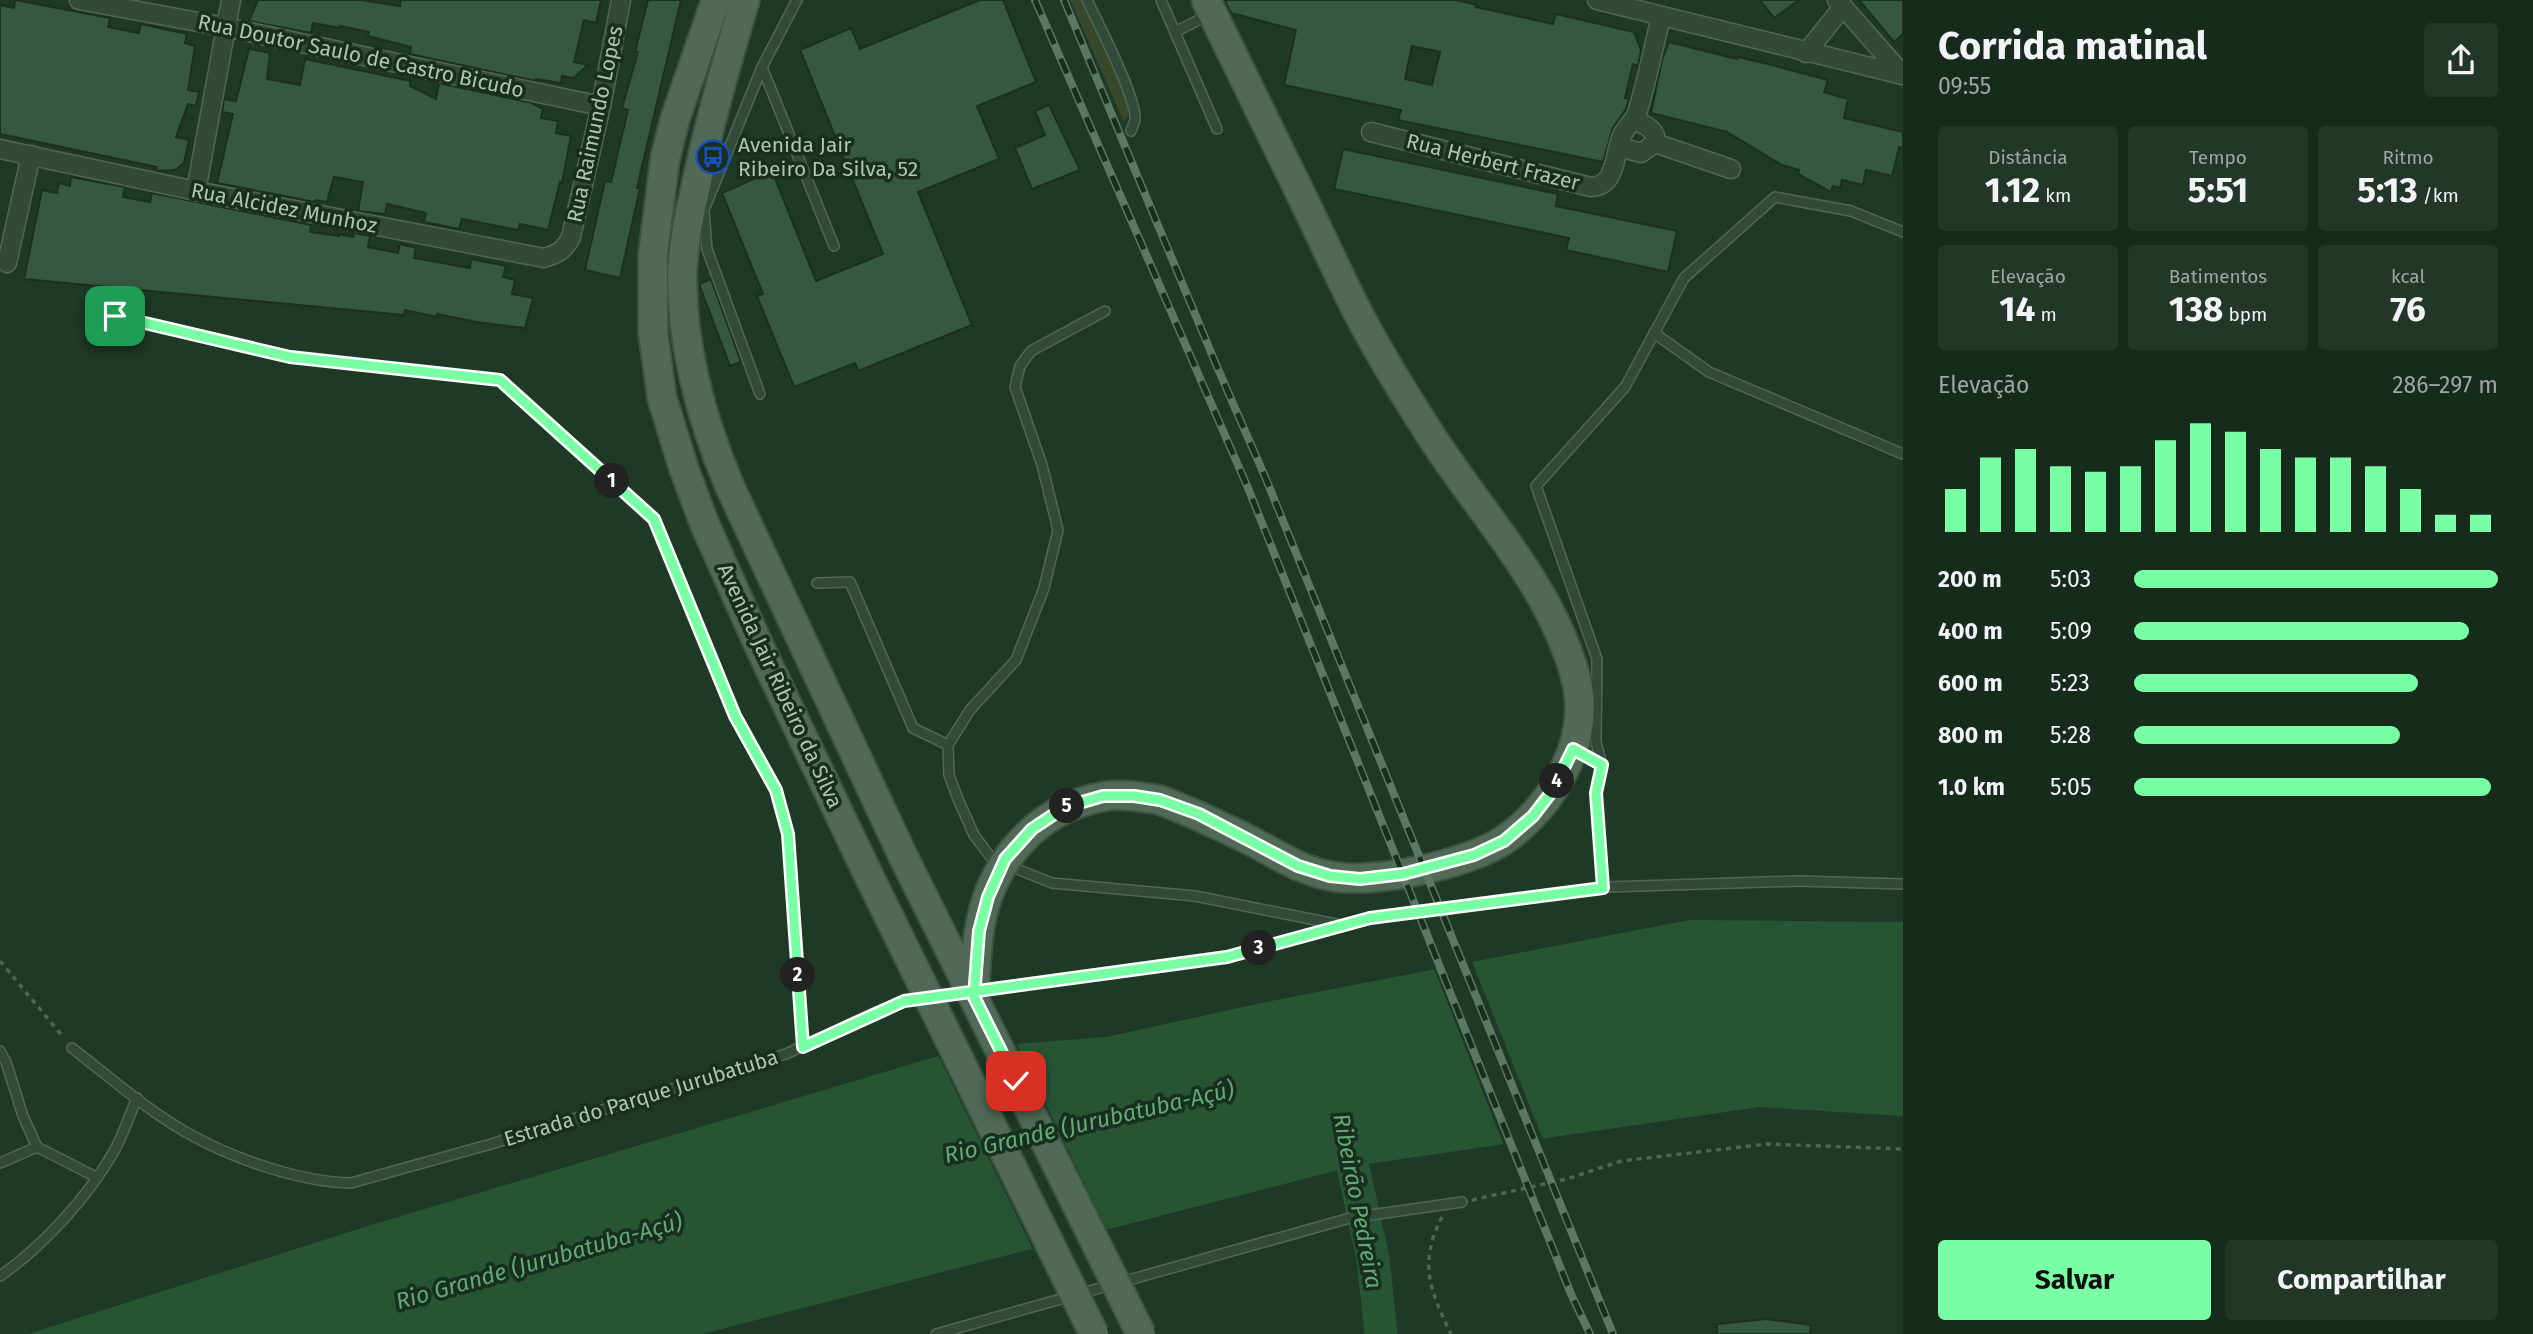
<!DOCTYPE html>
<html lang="pt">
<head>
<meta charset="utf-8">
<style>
	:root { --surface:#162b1c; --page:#233729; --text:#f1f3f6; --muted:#9ea7a3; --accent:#79ffa4 }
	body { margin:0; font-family:"Fira Sans",sans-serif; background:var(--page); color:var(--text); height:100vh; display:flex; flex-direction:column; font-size:26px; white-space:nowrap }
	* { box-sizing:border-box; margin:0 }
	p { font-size:23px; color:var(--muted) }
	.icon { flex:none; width:38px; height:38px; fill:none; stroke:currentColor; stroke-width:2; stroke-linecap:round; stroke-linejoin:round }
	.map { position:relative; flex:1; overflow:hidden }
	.panel { display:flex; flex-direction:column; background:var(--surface); width:630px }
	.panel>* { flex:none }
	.pin { position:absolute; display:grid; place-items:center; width:60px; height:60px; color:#fff; margin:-30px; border-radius:14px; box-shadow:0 4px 10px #0006 }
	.km { position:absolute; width:35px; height:35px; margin:-18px; border-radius:50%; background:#222; color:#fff; font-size:19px; line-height:35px; text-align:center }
	.round { display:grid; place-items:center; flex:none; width:74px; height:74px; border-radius:7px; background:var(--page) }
	.headline { display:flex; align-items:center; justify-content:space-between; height:119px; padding:0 35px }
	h1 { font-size:38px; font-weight:700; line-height:52px }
	.metrics { display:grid; grid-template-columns:repeat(3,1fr); gap:10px; height:119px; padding:7px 35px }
	.metrics div { display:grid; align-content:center; border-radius:7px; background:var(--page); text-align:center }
	.metrics b { font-size:35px; font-weight:700 }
	.metrics small { font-size:19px; font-weight:400 }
	.metrics p { font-size:19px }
	.chart { height:196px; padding:14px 35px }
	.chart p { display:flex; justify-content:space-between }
	.chart svg { width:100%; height:126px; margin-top:7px; stroke:var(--accent); stroke-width:6 }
	.cta { display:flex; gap:14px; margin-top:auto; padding:14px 35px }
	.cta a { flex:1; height:80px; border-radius:7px; background:var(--accent); color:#111; font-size:28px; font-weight:700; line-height:80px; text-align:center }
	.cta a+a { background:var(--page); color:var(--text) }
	ul { padding:0 35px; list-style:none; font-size:23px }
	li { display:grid; grid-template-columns:112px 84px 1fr; align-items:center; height:52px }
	li i { height:18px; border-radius:9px; background:var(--accent) }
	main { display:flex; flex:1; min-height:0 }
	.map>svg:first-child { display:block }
</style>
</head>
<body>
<main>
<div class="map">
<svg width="1903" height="1334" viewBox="0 0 1903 1334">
	<rect width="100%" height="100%" fill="#1e3926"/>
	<!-- green -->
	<path fill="#38492b" d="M1070 0H1082L1128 102V116L1124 122Z"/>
	<!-- water -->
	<path fill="#275534" d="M1689 920 1903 922V1116L1760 1107 1354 1166 702 1334H28L371 1225 965 1048 1106 1037 1266 1002Z"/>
	<!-- pier -->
	<g fill="#1e3926">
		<path d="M1471 959 1544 1142 1505 1148 1433 966Z"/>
		<path d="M1015 1041 1108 1232 1034 1251 937 1053 964 1045Z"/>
	</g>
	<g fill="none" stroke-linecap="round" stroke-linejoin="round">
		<!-- river -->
		<path stroke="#275534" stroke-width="33" d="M1343 1121 1373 1259 1381 1334"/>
	</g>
	<!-- building -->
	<g fill="#375840" stroke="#1a3020" stroke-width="2" fill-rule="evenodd">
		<path d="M15 0 110 18 108 27 139 33 141 24 187 34 185 43 195 46 188 90 199 92 196 106 188 104 176 137 189 140 184 163 175 170 156 171 157 167 0 134V5L14 8Z"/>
		<path d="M258 0H360L400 6 401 0H601L596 23 584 20 574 62 588 65 573 78 562 76 561 83 536 79V81L410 54 411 47 368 36 369 32 340 26 339 28 313 23 311 33 249 21Z"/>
		<path d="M648 0H681L637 188H640L620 278 585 270 605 181 611 182 628 110 622 108 638 52H635Z"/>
		<path d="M980 0H1003L1036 82 977 106 999 159 918 192 972 325 858 371 855 363 794 387 757 296 763 294 722 193 772 171 816 281 883 254 800 50 851 28 860 49Z"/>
		<path d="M1224 0H1456L1477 5 1476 7 1553 24 1556 14 1634 32 1641 50 1638 66 1633 64 1625 98 1629 99 1626 109 1613 128 1603 162 1398 120 1401 110 1284 85 1296 30 1231 13ZM1412 46 1440 52 1432 85 1405 79Z"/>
		<path d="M1760 0H1799L1774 18Z"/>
		<path d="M1859 0H1903V34L1894 42Z"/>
		<path d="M1669 42 1737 59 1738 57 1768 64 1828 80 1824 92 1848 99 1844 118 1903 132V148L1899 147 1892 176 1866 170 1863 185 1842 180 1840 188 1833 186 1831 192 1798 174 1799 170 1782 165 1727 132 1651 113 1662 60Z"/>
		<path d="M249 49 270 53 267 79 300 85 305 59 411 81 410 86 436 99 439 83 532 103 543 109 541 118 558 121 556 133 571 136 562 183 560 182 548 230 520 224 518 230 462 219 459 229 424 222 426 213 387 204 385 214 358 211 363 182 334 177 327 202 316 200 315 202 217 183 233 114 222 112 224 99 236 101Z"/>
		<path d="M1049 105 1080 170 1032 189 1015 148 1045 135 1035 111Z"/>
		<path d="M1343 149 1558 194 1556 206 1677 231 1668 272 1566 250 1569 238 1334 189Z"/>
		<path d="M71 177 125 187 123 197 150 202 152 193 311 225 310 232 339 236V234L353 237 354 233 370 236 368 247 398 253 400 244 416 248 414 258 470 268 471 259 506 266 503 277 515 280 512 294 533 298 525 328 476 322 437 314V317L405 310 404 315 24 279 42 190 57 193 59 183 70 186Z"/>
		<path d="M711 279 741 362 730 366 699 284Z"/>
		<path d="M1767 1319 1811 1325 1810 1334H1717V1324Z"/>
	</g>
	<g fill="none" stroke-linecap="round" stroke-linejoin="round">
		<defs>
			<g id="service">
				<path d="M1087 0C1098 23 1137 98 1135 120 1134 124 1132 127 1131 131"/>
				<path d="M1161 0 1217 129"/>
				<path d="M1175 32 1210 14"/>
				<path d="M762 67 834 246"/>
				<path d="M1105 311 1031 351 1020 366 1015 387 1042 465 1058 530 1044 588 1016 660 970 710 948 745 949 775 958 799 974 835 992 859 1052 883 1195 896 1336 924"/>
				<path d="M1654 333 1709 372 1903 454"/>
				<path d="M760 394 707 249 704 210 762 67 797 0"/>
				<path d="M817 583 850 582 913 728 948 745"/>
				<path d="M1576 751 1602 765 1596 793 1603 888"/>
				<path d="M1602 765 1596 742 1597 659 1536 486 1625 387 1684 278 1775 197 1851 211 1903 232"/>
				<path d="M978 990 1227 956 1370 918 1608 887 1798 881 1903 884"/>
				<path d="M72 1048C111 1078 150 1113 193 1136 237 1160 301 1182 351 1183L491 1144 786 1054 876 1012 904 1001 965 992"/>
				<path d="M0 1051 6 1062 23 1116 37 1147 96 1177"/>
				<path d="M0 1163 37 1147"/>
				<path d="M0 1276C42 1247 87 1198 113 1153 123 1136 129 1116 137 1098"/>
				<path d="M936 1334 1350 1218 1462 1202"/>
			</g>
			<g id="minor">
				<path d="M79 0 225 27 601 106"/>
				<path d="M1597 0 1903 75"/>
				<path d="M1837 0 1903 75"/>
				<path d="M1806 53 1842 8"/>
				<path d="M1371 132 1591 187C1617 186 1614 154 1622 136 1625 127 1634 122 1637 113 1647 82 1653 48 1661 17"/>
				<path d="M1655 143 1731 169"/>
				<path d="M1619 147 1641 153 1655 143C1658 129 1644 125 1634 120"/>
				<path d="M0 149 196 191 544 258C557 254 564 251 571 237L601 106 621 0"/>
				<path d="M196 191 231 0"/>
				<path d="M7 263 31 155"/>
			</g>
			<g id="primary">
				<path d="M716 0 675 119 665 159 653 254V333L662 398 684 469 705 525 760 648 867 872"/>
				<path d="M745 0C727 62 709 123 696 186 689 215 683 245 682 275 682 348 702 421 730 487L903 856"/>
				<path d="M1160 800C1191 812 1221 826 1251 841 1276 854 1302 871 1330 876 1372 885 1469 864 1504 840 1553 807 1592 739 1576 679 1551 583 1477 510 1426 428 1401 389 1376 348 1355 307 1332 261 1311 214 1288 168 1261 112 1233 56 1206 0"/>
			</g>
		</defs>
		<!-- service casing -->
		<use href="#service" stroke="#506757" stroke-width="12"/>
		<!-- minor casing -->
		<use href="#minor" stroke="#506757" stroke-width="21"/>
		<!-- primary casing -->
		<use href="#primary" stroke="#3c5342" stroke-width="32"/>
		<!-- path -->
		<g stroke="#50654d" stroke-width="3.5" stroke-dasharray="5 5" stroke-linecap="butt">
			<path d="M115 316 290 357 500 380 654 518 735 716 776 790 788 834 802 1034"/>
			<path d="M0 961 64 1038"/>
			<path d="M1472 1200 1567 1179 1621 1161 1767 1144 1903 1149"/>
			<path d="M1442 1217C1418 1264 1430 1290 1451 1334"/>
		</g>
		<!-- service -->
		<use href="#service" stroke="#324a39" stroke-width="9"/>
		<!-- minor -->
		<use href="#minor" stroke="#324a39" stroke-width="18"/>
		<!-- primary -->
		<use href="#primary" stroke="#506a57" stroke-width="28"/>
		<defs>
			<g id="rail">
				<path d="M1035 0 1248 488 1571 1294 1590 1334"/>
				<path d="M1064 0 1218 369 1266 479 1613 1334"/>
			</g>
		</defs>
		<!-- rail casing -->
		<use href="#rail" stroke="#5b7863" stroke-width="8"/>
		<!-- rail -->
		<use href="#rail" stroke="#182e1e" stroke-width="5" stroke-dasharray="16" stroke-linecap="butt"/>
		<defs>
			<g id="primary-bridge">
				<path d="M903 856 1141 1334"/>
				<path d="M867 872 1094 1334"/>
				<path d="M974 997C976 975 976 953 979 932 989 865 1034 810 1101 797 1120 793 1141 797 1160 800"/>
			</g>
		</defs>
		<!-- primary-bridge casing -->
		<use href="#primary-bridge" stroke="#3c5342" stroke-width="32" stroke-linecap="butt"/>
		<!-- primary-bridge -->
		<use href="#primary-bridge" stroke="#506a57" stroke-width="28"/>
	</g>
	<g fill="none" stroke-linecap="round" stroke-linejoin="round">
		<defs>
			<path id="route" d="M115 316 290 357 500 380 654 519 735 716 776 790 788 834 803 1047 904 1001 1227 957 1370 918 1603 888 1596 793 1602 765 1573 749 1553 790 1533 816 1504 841 1474 855 1403 874 1360 879 1330 876 1298 866 1199 814 1160 800 1134 796H1103L1065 807 1032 829 1005 859 988 897 979 931 974 997 1016 1081"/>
		</defs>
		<!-- route casing -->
		<use href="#route" stroke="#fff" stroke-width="14"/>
		<!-- route -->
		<use href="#route" stroke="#79ffa4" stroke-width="9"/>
	</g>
	<!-- icons -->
	<defs>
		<symbol id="bus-ring" viewBox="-11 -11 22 22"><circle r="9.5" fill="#182e1e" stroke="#1a4fb4" stroke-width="1.5"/><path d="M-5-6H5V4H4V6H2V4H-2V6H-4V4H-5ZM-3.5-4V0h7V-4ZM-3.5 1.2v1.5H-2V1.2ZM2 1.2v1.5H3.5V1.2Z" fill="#1a4fb4"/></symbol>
	</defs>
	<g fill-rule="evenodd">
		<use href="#bus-ring" x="694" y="138" width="38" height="38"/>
	</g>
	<g text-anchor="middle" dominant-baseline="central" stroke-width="7" stroke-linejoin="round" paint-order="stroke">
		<!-- street labels -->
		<g font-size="21" fill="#acc6b5" stroke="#182e1e">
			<text transform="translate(361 56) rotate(12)">Rua Doutor Saulo de Castro Bicudo</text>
			<text transform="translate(595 124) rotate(-78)">Rua Raimundo Lopes</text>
			<text transform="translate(1493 162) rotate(14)">Rua Herbert Frazer</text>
			<text transform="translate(284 208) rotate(11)">Rua Alcidez Munhoz</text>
			<text transform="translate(780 686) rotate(65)">Avenida Jair Ribeiro da Silva</text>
			<text transform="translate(641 1098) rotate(-17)">Estrada do Parque Jurubatuba</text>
		</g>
		<!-- poi labels -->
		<g font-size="21" fill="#acc6b5" stroke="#182e1e" text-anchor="start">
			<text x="738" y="145">Avenida Jair<tspan x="738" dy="24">Ribeiro Da Silva, 52</tspan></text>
		</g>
		<!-- water labels -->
		<g font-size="23" font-style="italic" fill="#62a976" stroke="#182e1e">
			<text transform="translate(1089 1122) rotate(-13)">Rio Grande (Jurubatuba-Açú)</text>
			<text transform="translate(1358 1201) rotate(79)">Ribeirão Pedreira</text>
			<text transform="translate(539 1261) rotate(-16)">Rio Grande (Jurubatuba-Açú)</text>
		</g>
	</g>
</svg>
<div class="pin" style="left:115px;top:316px;background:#1e9e55"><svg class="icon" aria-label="arrive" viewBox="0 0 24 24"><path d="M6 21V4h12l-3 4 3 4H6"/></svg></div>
<div class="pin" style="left:1016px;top:1081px;background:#d93025"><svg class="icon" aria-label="check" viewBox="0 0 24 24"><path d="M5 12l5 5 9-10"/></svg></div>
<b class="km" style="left:612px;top:481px">1</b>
<b class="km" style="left:798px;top:975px">2</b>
<b class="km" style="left:1259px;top:948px">3</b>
<b class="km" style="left:1557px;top:781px">4</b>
<b class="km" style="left:1067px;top:806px">5</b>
</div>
<section class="panel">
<div class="headline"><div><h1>Corrida matinal</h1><p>09:55</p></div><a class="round"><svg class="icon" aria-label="share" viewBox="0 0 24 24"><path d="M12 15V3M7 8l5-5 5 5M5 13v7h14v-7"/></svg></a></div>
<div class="metrics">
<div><p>Distância</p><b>1.12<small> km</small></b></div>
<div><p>Tempo</p><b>5:51</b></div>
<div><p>Ritmo</p><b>5:13<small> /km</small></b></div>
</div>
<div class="metrics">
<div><p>Elevação</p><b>14<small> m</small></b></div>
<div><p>Batimentos</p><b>138<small> bpm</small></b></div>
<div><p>kcal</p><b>76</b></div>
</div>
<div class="chart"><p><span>Elevação</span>286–297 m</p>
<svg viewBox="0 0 160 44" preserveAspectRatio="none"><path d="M5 44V29M15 44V18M25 44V15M35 44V21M45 44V23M55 44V21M65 44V12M75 44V6M85 44V9M95 44V15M105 44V18M115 44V18M125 44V21M135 44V29M145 44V38M155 44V38"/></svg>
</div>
<ul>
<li><b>200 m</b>5:03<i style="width:100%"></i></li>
<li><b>400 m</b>5:09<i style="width:92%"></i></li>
<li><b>600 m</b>5:23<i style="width:78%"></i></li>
<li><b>800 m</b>5:28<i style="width:73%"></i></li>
<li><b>1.0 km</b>5:05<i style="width:98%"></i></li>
</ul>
<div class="cta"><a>Salvar</a><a>Compartilhar</a></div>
</section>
</main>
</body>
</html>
